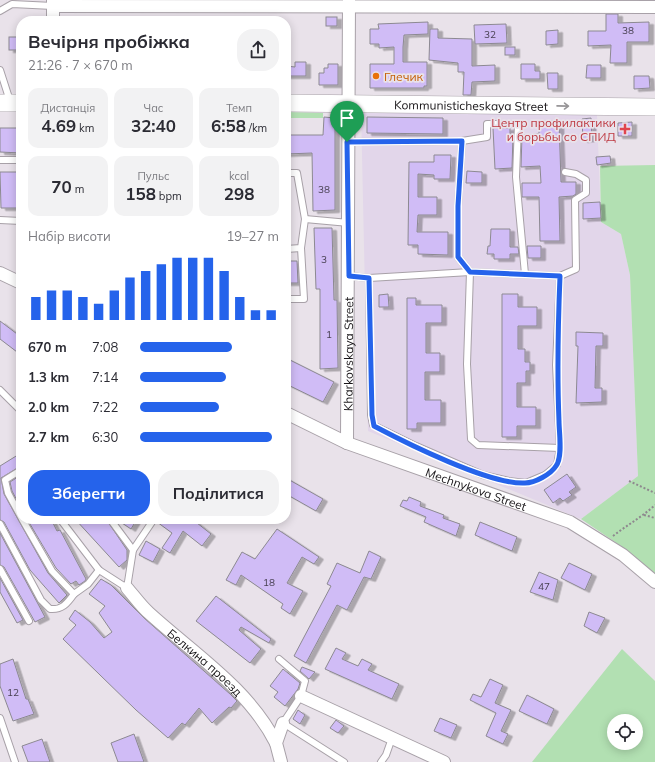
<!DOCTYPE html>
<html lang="uk">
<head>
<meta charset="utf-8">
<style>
	:root { --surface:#fff; --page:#f2f2f3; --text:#2b2b33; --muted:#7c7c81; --accent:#2563eb }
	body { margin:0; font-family:Mulish,sans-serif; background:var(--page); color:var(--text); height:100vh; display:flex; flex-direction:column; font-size:15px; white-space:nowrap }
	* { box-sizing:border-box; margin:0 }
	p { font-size:13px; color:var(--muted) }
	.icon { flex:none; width:22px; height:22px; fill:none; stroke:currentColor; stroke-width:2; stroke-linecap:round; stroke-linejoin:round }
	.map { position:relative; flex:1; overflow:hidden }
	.side { position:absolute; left:16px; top:16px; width:275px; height:508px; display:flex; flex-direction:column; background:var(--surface); border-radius:16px; box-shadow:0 2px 10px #0003 }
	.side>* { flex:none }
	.fabs { position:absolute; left:607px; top:714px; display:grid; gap:8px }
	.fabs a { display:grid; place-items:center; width:36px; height:36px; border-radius:50%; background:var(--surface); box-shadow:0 2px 10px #0003; font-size:20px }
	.pin { position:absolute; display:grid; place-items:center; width:34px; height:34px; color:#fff; margin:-41px -17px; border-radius:50% 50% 50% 0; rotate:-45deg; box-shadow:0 0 4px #0007 }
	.pin .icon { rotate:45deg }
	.round { display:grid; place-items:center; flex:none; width:42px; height:42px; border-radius:16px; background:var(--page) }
	.headline { display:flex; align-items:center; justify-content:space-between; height:68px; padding:0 12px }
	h1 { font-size:18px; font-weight:700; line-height:30px }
	.metrics { display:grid; grid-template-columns:repeat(3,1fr); gap:6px; height:68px; padding:4px 12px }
	.metrics div { display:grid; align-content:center; border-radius:10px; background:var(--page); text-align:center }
	.metrics b { font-size:17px; font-weight:700 }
	.metrics small { font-size:11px; font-weight:400 }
	.metrics p { font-size:11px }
	.chart { height:112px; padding:8px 12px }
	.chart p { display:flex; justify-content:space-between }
	.chart svg { width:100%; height:72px; margin-top:4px; stroke:var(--accent); stroke-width:6 }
	.cta { display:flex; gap:8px; margin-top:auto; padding:8px 12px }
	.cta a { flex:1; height:46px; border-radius:16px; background:var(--accent); color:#fff; font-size:16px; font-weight:700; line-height:46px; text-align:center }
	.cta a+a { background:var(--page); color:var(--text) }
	ul { padding:0 12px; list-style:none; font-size:13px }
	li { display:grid; grid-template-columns:64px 48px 1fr; align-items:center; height:30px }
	li i { height:10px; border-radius:5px; background:var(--accent) }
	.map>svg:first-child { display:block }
</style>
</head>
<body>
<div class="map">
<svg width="655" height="762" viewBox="0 0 655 762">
	<defs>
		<filter id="shadow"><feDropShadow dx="4.5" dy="2.5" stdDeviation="0" flood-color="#0004"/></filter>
	</defs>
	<rect width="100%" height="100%" fill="#e9e2ea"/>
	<!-- medical -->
	<path fill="#e2d6ea" d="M361 108 597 115 601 222 621 234 630 275 638 476 581 519 368 431Z"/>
	<!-- green -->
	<g fill="#b2e0b2" fill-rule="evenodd">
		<path d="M286 112 323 113V118H286Z"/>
		<path d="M655 165V575L621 546 581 519 638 476 630 275 621 234 601 222 600 166Z"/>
		<path d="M622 649 655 681V762H532ZM614 721H636V743H614Z"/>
	</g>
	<!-- building -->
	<g fill="#d0bcf6" stroke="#8c8991" filter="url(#shadow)">
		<path d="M606 14H618V23L649 22V42H627V63H610L611 45 588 46V31H606Z"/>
		<rect x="326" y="17" width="11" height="9"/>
		<path d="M428 22V34L404 35 403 47V62H427V86H424V88H370V64H394V47L379 48V44H370V29H379L378 24Z"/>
		<path d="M506 24 507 43 475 44 474 25Z"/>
		<path d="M430 29H438V38L472 39V66L495 65V81L472 82 471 95H463L464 72H458V63L429 60Z"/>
		<path d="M558 30V44L546 45V31Z"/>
		<rect x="9" y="37" width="12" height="13"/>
		<rect x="505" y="47" width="10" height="8"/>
		<path d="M295 62H306V76H286V66L295 67Z"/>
		<path d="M328 64H338V85H319V73H324V68H328Z"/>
		<path d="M521 64H535V71H540V79H521Z"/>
		<path d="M587 65H601V78H586Z"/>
		<path d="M547 73H558V89H548Z"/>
		<path d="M634 76H649L650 88 634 89Z"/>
		<path d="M324 117 335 118V210L313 211 312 153 286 154V135H323Z"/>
		<path d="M367 117 443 118V134L367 133Z"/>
		<path d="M591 118 592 139 583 140 582 119Z"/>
		<path d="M539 121H559L561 182H576V194L573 196 559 197 560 241H540L539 197H522V183H541L540 166 521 167 522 135 539 134Z"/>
		<path d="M632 122V136H618V123Z"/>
		<path d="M0 128H21V153L0 152Z"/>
		<path d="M493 128H510V136H513L512 168 495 169Z"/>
		<path d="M434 155H451L450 179H434V175L418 174V197H437V215H418L417 232H448V255L418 254V245H408L409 162H434Z"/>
		<path d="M610 156 611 163 597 165 596 157Z"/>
		<path d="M467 171 482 172V183H466Z"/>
		<path d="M0 172H21V208H1Z"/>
		<path d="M600 202 601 218 583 219V203Z"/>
		<path d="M314 228H332L334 300H337L338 368 320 369V289H316Z"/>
		<path d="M491 229H510V247H518L519 254H510V259H494V254H487L488 246H490Z"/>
		<path d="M527 246H541V258H528Z"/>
		<path d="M286 261H297L298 283H286Z"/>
		<path d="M388 294 389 307H379V295Z"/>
		<path d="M502 294H518V307H537V326H518V349H525V362H530V371H526V383H517V407H536V426H517V437H502Z"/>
		<path d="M407 298H416V305H442V323H426V353H440V372H425V400H441V423H417V429H407Z"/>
		<path d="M0 321 21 337V355L0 339Z"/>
		<path d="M576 332 603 333V346H596L595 388H602V402L576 403 578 346H576Z"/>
		<path d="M286 358 334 382 323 402 286 384Z"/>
		<path d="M21 453V466L1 478 4 494 48 573 67 595 59 603 30 570 4 522 0 520V466Z"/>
		<path d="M567 474 576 487 569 492 572 495 563 501 560 498 553 503 544 490Z"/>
		<path d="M21 475V508L12 491 10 482Z"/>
		<path d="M286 478 323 499 316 511 286 494Z"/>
		<path d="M409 497 421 502 420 506 444 515 443 518 460 524 456 536 424 522 426 517 400 506 403 500 407 501Z"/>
		<path d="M27 519H51L57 531 60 530 86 579 85 581 79 585 76 581 71 584 56 568Z"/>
		<path d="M75 519H106L127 550V560L119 567Z"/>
		<path d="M116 519H137L131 529Z"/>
		<path d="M158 519H192L211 534 202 546 183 531 170 553 162 548 172 533 157 522Z"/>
		<path d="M480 522 517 537 512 551 475 535Z"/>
		<path d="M277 529 319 557 314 564 302 557 287 583 303 591 290 614 281 608 283 604 241 575 236 585 226 580 242 552 255 559Z"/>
		<path d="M0 533 45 617 35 622 4 567 0 565Z"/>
		<path d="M146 541 160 549 153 562 139 555Z"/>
		<path d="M369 551 381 557 371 579 364 577 347 610 337 605 306 663 294 656 331 586 327 584 337 563 360 573Z"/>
		<path d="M569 563 592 574 585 590 561 578Z"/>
		<path d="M539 572 558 580 553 600 530 592Z"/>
		<path d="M0 578 23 620 17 623 0 592Z"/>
		<path d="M101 579 111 585 144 618 230 694 237 701 231 708 229 707 212 723 199 708 185 725 182 723 168 738 136 710 63 639 76 625 69 619 75 610 90 622 104 638 112 632 99 613 105 606 89 594Z"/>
		<path d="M216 596 271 639 269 643 241 627 239 630 261 649 250 663 196 621Z"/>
		<path d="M589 612 605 618 597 633 584 626Z"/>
		<path d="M336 648 346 653 342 659 358 666 362 659 372 664 368 670 399 684 392 699 325 669Z"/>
		<path d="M13 659 26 699H28L34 714 13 721 0 686V664Z"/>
		<path d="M302 667 315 672 309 679 300 671Z"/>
		<path d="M283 669 300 683 298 689 285 706 274 697 278 692 270 686Z"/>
		<path d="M490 679 503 685 495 703 511 710 501 731 508 734 503 744 486 736 496 713 470 700 473 694 481 697Z"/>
		<path d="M527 695 554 709 547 724 519 711Z"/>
		<path d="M298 710 305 715 300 724 293 719Z"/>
		<path d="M440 718 457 725 451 738 434 731Z"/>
		<path d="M336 720 344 726 338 733 330 728Z"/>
		<path d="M134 734 144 762H118L111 743Z"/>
		<path d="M42 739 50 762H28L22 746Z"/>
	</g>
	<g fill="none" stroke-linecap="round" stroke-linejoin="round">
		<defs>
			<g id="lane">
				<path d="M0 11 12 4 53 6"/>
				<path d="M0 70 10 101"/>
				<path d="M347 142 462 141"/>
				<path d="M0 160H21"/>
				<path d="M286 173H297L305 219 301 248 286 249"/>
				<path d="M305 219 349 223"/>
				<path d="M0 220 21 221"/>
				<path d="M525 274 516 177 518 124H487V137L462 141 458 206V257L470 272 467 364 471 439 478 445 560 448"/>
				<path d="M349 276 369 278 470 272 560 276 556 365 560 448 557 465 545 475 526 483 509 481 483 475 416 446 373 425 371 415 369 278"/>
				<path d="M560 276 576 269 575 200 586 193V180L576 174 565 172"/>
				<path d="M286 299H304L301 248"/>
				<path d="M0 390 21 411"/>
				<path d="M21 470 5 480 8 493 21 517"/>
				<path d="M22 519 52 571 74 594 88 584 99 570"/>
				<path d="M60 519 99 570 127 588 133 550 154 519"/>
				<path d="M110 519 133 550"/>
				<path d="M0 524 41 600 50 609C62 610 67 604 74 594"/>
				<path d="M0 569 29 621"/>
				<path d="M279 659 305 681 301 696 283 723 344 762"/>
				<path d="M0 718 15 762"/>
				<path d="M381 762 386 755 392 738"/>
			</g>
			<g id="street">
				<path d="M53 6 655 7"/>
				<path d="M53 21V0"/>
				<path d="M0 273 21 283"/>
				<path id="s1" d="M286 413 347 443 570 522 623 555 655 582"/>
				<path id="s2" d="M347 443C349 296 348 148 349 0"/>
				<path id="s3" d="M127 588C134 596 141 606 149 613 194 654 248 688 276 743"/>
				<path d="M301 696 444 762"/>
				<path d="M281 762 276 743 283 723"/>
			</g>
			<g id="secondary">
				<path d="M0 103H21"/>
				<path id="s4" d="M286 103 655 107"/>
			</g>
		</defs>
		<!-- lane casing -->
		<use href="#lane" stroke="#a8a1a8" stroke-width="8"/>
		<!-- street casing -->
		<use href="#street" stroke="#a8a1a8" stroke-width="14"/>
		<!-- secondary casing -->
		<use href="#secondary" stroke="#a8a1a8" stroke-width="18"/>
		<!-- path -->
		<g stroke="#8e888e" stroke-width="2" stroke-dasharray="2 2" stroke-linecap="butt">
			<path d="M629 481 655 493"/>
			<path d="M644 515 655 518"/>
			<path d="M613 536C627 525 642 517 655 505"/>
		</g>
		<!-- lane -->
		<use href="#lane" stroke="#fff" stroke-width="6"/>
		<!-- street -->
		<use href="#street" stroke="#fff" stroke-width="12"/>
		<!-- secondary -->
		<use href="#secondary" stroke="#fff" stroke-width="17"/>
	</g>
	<!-- one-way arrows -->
	<defs><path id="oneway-shaft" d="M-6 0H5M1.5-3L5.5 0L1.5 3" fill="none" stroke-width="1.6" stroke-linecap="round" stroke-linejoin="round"/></defs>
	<use stroke="#979597" href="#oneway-shaft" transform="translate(563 106) rotate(1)"/>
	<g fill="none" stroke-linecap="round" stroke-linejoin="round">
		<defs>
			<path id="route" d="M462 141 458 206V257L470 272 560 276C558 325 557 373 559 421 559 432 563 457 556 466 551 474 535 483 525 483 490 485 406 443 374 426L372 415 369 278 349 276 347 142Z"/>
		</defs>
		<!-- route casing -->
		<use href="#route" stroke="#fff" stroke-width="8"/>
		<!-- route -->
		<use href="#route" stroke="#2563eb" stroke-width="5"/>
	</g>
	<!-- markers -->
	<circle fill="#e8710a" stroke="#e9e2ea" stroke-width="1.5" cx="376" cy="76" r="4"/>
	<path fill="#e0444e" stroke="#e9e2ea" stroke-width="1.5" d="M623 123h4v4h4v4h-4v4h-4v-4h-4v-4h4z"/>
	<g text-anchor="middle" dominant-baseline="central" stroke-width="3.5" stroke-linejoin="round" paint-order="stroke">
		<!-- number labels -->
		<g font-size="10" fill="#453e4f">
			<text x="628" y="30">38</text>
			<text x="490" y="34">32</text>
			<text x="324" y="189">38</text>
			<text x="324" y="259">3</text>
			<text x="329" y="334">1</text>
			<text x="269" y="582">18</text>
			<text x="544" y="586">47</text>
			<text x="13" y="692">12</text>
		</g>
		<!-- food labels -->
		<g font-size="12" fill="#c56008" stroke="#e9e2ea" text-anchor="start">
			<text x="384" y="76">Глечик</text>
		</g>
		<!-- street labels -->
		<g font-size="12" fill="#171417" stroke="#e9e2ea">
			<text stroke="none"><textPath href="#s4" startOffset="185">Kommunisticheskaya Street</textPath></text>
			<text stroke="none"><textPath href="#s2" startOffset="89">Kharkovskaya Street</textPath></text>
			<text stroke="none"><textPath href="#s1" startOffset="205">Mechnykova Street</textPath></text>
			<text stroke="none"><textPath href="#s3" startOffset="108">Белкина проезд</textPath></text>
		</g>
		<!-- health labels -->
		<g font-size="12" fill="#be3a42" stroke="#e9e2ea" text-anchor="end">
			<text x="616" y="122">Центр профилактики<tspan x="616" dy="14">и борьбы со СПИД</tspan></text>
		</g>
	</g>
</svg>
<div class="fabs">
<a><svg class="icon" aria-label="locate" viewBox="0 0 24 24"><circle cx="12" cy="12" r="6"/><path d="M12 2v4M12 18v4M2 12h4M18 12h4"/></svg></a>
</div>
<div class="pin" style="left:347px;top:142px;background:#1e9e55"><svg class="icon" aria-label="arrive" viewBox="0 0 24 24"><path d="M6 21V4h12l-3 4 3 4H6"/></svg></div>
<section class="side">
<div class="headline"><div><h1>Вечірня пробіжка</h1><p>21:26 · 7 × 670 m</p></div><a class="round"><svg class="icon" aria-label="share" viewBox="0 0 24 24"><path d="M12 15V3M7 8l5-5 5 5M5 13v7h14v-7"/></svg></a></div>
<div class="metrics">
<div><p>Дистанція</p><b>4.69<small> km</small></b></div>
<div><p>Час</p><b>32:40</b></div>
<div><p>Темп</p><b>6:58<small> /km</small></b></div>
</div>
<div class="metrics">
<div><b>70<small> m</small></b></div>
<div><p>Пульс</p><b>158<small> bpm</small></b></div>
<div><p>kcal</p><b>298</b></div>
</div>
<div class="chart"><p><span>Набір висоти</span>19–27 m</p>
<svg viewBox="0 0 160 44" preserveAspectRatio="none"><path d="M5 44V30M15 44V26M25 44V26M35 44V30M45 44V34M55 44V26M65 44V18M75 44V14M85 44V10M95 44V6M105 44V6M115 44V6M125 44V14M135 44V30M145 44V38M155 44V38"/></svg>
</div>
<ul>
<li><b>670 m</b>7:08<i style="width:66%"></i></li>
<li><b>1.3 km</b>7:14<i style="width:62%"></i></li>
<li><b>2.0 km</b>7:22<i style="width:57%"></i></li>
<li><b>2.7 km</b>6:30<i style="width:95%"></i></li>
</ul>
<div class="cta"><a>Зберегти</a><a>Поділитися</a></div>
</section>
</div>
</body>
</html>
